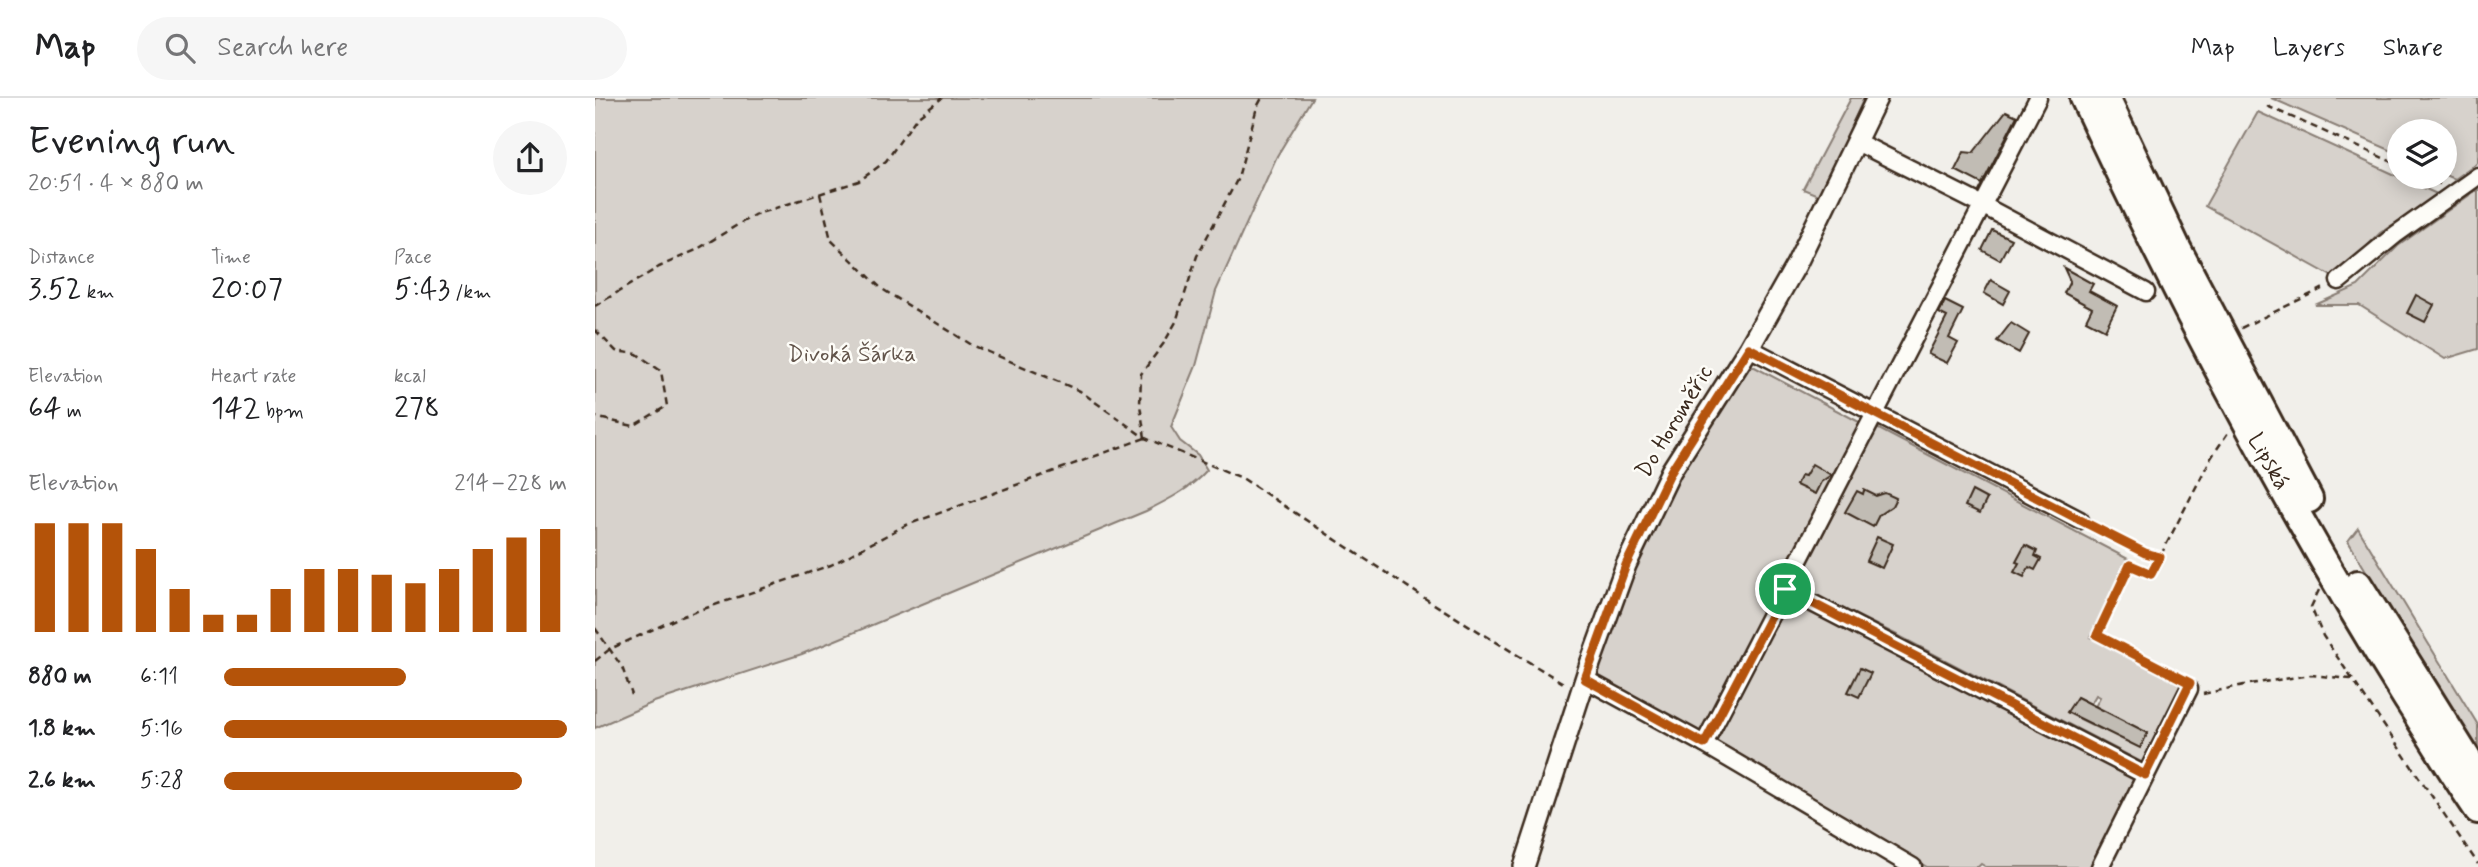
<!DOCTYPE html>
<html lang="en">
<head>
<meta charset="utf-8">
<style>
	:root { --surface:#fff; --page:#f6f6f6; --text:#202124; --muted:#757577; --line:#e0e0e0; --accent:#b45309 }
	body { margin:0; font-family:Mynerve,sans-serif; background:var(--page); color:var(--text); height:100vh; display:flex; flex-direction:column; font-size:26px; white-space:nowrap }
	* { box-sizing:border-box; margin:0 }
	p { font-size:23px; color:var(--muted) }
	.icon { flex:none; width:38px; height:38px; fill:none; stroke:currentColor; stroke-width:2; stroke-linecap:round; stroke-linejoin:round }
	.map { position:relative; flex:1; overflow:hidden }
	.details { display:flex; flex-direction:column; background:var(--surface); width:595px }
	.details>* { flex:none }
	.controls { position:absolute; left:1792px; top:21px; display:grid; gap:14px }
	.controls a { display:grid; place-items:center; width:70px; height:70px; border-radius:50%; background:var(--surface); box-shadow:0 4px 18px #0003; font-size:35px }
	.pin { position:absolute; display:grid; place-items:center; width:60px; height:60px; color:#fff; margin:-30px; border:4px solid #fff; border-radius:50%; box-shadow:0 2px 7px #0007 }
	.round { display:grid; place-items:center; flex:none; width:74px; height:74px; border-radius:37px; background:var(--page) }
	.head { display:flex; align-items:center; justify-content:space-between; height:119px; padding:0 28px }
	h1 { font-size:38px; font-weight:600; line-height:52px }
	.metrics { display:grid; grid-template-columns:repeat(3,1fr); gap:10px; height:119px; padding:7px 28px }
	.metrics div { display:grid; align-content:center }
	.metrics b { font-size:30px; font-weight:600 }
	.metrics small { font-size:19px; font-weight:400 }
	.metrics p { font-size:19px }
	.chart { height:196px; padding:14px 28px }
	.chart p { display:flex; justify-content:space-between }
	.chart svg { width:100%; height:126px; margin-top:7px; stroke:var(--accent); stroke-width:6 }
	ul { padding:0 28px; list-style:none; font-size:23px }
	li { display:grid; grid-template-columns:112px 84px 1fr; align-items:center; height:52px }
	li i { height:18px; border-radius:9px; background:var(--accent) }
	header { display:flex; align-items:center; gap:42px; box-sizing:border-box; height:98px; padding:0 35px; background:var(--surface); border-bottom:2px solid var(--line) }
	header strong { font-size:33px }
	nav { display:flex; gap:38px; margin-inline-start:auto; font-size:24px }
	.search { width:490px; height:63px; background:var(--page); display:flex; align-items:center; gap:18px; box-sizing:border-box; padding:0 24px; border-radius:38px; color:var(--muted); font-size:26px }
	main { display:flex; flex:1; min-height:0 }
	.map>svg:first-child { display:block }
</style>
</head>
<body>
<header>
<strong>Map</strong>
<div class="search"><svg class="icon" aria-label="search" viewBox="0 0 24 24"><circle cx="10" cy="10" r="6"/><path d="M15 15l6 6"/></svg>Search here</div>
<nav><a>Map</a><a>Layers</a><a>Share</a></nav>
</header>
<main>
<section class="details">
<div class="head"><div><h1>Evening run</h1><p>20:51 · 4 × 880 m</p></div><a class="round"><svg class="icon" aria-label="share" viewBox="0 0 24 24"><path d="M12 15V3M7 8l5-5 5 5M5 13v7h14v-7"/></svg></a></div>
<div class="metrics">
<div><p>Distance</p><b>3.52<small> km</small></b></div>
<div><p>Time</p><b>20:07</b></div>
<div><p>Pace</p><b>5:43<small> /km</small></b></div>
</div>
<div class="metrics">
<div><p>Elevation</p><b>64<small> m</small></b></div>
<div><p>Heart rate</p><b>142<small> bpm</small></b></div>
<div><p>kcal</p><b>278</b></div>
</div>
<div class="chart"><p><span>Elevation</span>214–228 m</p>
<svg viewBox="0 0 160 44" preserveAspectRatio="none"><path d="M5 44V6M15 44V6M25 44V6M35 44V15M45 44V29M55 44V38M65 44V38M75 44V29M85 44V22M95 44V22M105 44V24M115 44V27M125 44V22M135 44V15M145 44V11M155 44V8"/></svg>
</div>
<ul>
<li><b>880 m</b>6:11<i style="width:53%"></i></li>
<li><b>1.8 km</b>5:16<i style="width:100%"></i></li>
<li><b>2.6 km</b>5:28<i style="width:87%"></i></li>
</ul>
</section>
<div class="map">
<svg width="1883" height="769" viewBox="0 0 1883 769">
	<rect width="100%" height="100%" fill="#f1efea"/>
	<filter id="ink" filterUnits="userSpaceOnUse"><feTurbulence type="fractalNoise" baseFrequency=".0143" numOctaves="2"/><feDisplacementMap in="SourceGraphic" scale="14" xChannelSelector="R" yChannelSelector="G"/><feConvolveMatrix kernelMatrix="1 2 1 2 8 2 1 2 1" color-interpolation-filters="sRGB"/></filter>
	<g filter="url(#ink)">
		<!-- green -->
		<g fill="#d7d2cc" stroke="#897e75" stroke-width="2" fill-rule="evenodd">
			<path d="M0 0H717L682 58 621 193 601 268 576 329 585 343 603 357 612 372C595 391 573 402 551 413L207 556 59 604 0 630Z"/>
			<path d="M1256 0H1269L1230 86 1223 97 1208 91Z"/>
			<path d="M1676 0H1883V64L1859 81 1850 77V33H1804V56Z"/>
			<path d="M1663 14 1844 97 1785 135 1740 180 1610 108Z"/>
			<path d="M1883 91V251L1850 261 1764 207H1720L1763 188 1803 148Z"/>
			<path d="M1154 266 1266 325 1105 636 999 577 1038 469 1085 374Z"/>
			<path d="M1282 330 1533 461 1495 539 1589 588 1550 666 1304 538 1201 488ZM1501 597 1505 599 1498 613 1511 620 1505 631 1473 615 1482 599 1490 603 1494 609Z"/>
			<path d="M1763 430 1883 627V658L1753 443Z"/>
			<path d="M1193 502 1542 681 1497 769H1391L1386 766 1383 769H1332L1177 677 1119 646Z"/>
		</g>
		<!-- building -->
		<g fill="#c1bcb4" stroke="#3b2a1e" stroke-width="2">
			<path d="M1411 13 1422 18 1387 86 1360 72 1369 54 1378 55Z"/>
			<path d="M1397 132 1416 141 1405 162 1387 152Z"/>
			<path d="M1469 170 1498 186 1494 193 1522 208 1510 232 1491 222 1497 210 1469 195 1475 183Z"/>
			<path d="M1396 182 1415 193 1408 206 1389 195Z"/>
			<path d="M1821 197 1839 207 1830 224 1812 215Z"/>
			<path d="M1350 203 1368 212 1354 240 1363 245 1352 265 1333 256 1352 219 1344 215Z"/>
			<path d="M1416 225 1434 236 1424 255 1402 243Z"/>
			<path d="M1217 366 1236 377 1226 384 1220 396 1201 387 1206 377 1210 378Z"/>
			<path d="M1269 392 1281 398 1290 395 1301 400 1297 408 1284 417 1278 429 1250 414 1262 393 1268 396Z"/>
			<path d="M1377 393 1392 401 1385 415 1370 408Z"/>
			<path d="M1282 439 1298 446 1287 470 1271 463Z"/>
			<path d="M1430 447 1442 453 1440 458 1446 461 1440 472 1434 469 1429 479 1419 474 1424 465 1421 464Z"/>
			<path d="M1265 570 1276 575 1264 599 1253 594Z"/>
			<path d="M1482 599 1553 635 1545 650 1472 614Z"/>
		</g>
		<g fill="none" stroke-linecap="round" stroke-linejoin="round">
			<defs>
				<g id="minor">
					<path d="M1262 44 1387 107 1551 194"/>
					<path d="M1744 183 1800 137 1883 78"/>
					<path d="M1154 250 1485 422"/>
					<path d="M1190 491 1550 677"/>
					<path d="M990 581 1109 646 1318 769"/>
					<path d="M1109 646 1443 0"/>
					<path d="M1505 769 1594 591"/>
				</g>
				<path id="tertiary" d="M929 769 995 566 1031 467 1076 373 1154 250 1201 167 1282 0"/>
				<g id="trunk">
					<path d="M1489 0C1585 206 1691 408 1812 601 1836 638 1858 676 1883 712"/>
					<path d="M1511 0 1583 152 1714 401"/>
					<path d="M1763 486 1883 678"/>
				</g>
			</defs>
			<!-- minor casing -->
			<use href="#minor" stroke="#3b2a1e" stroke-width="21"/>
			<!-- tertiary casing -->
			<use href="#tertiary" stroke="#3b2a1e" stroke-width="24"/>
			<!-- trunk casing -->
			<use href="#trunk" stroke="#3b2a1e" stroke-width="32"/>
			<!-- path -->
			<g stroke="#3b2a1e" stroke-width="2.5" stroke-dasharray="7 5" stroke-linecap="butt">
				<path d="M1672 8 1804 67"/>
				<path d="M1829 79 1845 86"/>
				<path d="M225 96 236 142 287 191 377 247 485 293 550 340 647 380 834 503 970 586"/>
				<path d="M0 208 64 169 101 152 159 117 264 83 291 63 322 19 347 0"/>
				<path d="M1646 230 1731 189"/>
				<path d="M0 232 21 253 42 256 66 273 72 308 38 328 0 319"/>
				<path d="M550 340 545 307 546 276 569 245 581 224 602 158 643 80 662 9 667 0"/>
				<path d="M1498 429 1550 455 1565 459"/>
				<path d="M1724 492 1716 509 1728 538 1883 766"/>
				<path d="M0 530 27 569 37 597"/>
				<path d="M0 563 15 551 85 519 236 467 309 428 550 340"/>
				<path d="M1586 580 1502 537 1535 467 1556 476 1616 360 1634 333"/>
				<path d="M1608 596 1649 587 1716 577 1756 581"/>
			</g>
			<!-- minor -->
			<use href="#minor" stroke="#fdfcf7" stroke-width="16"/>
			<!-- tertiary -->
			<use href="#tertiary" stroke="#fdfcf7" stroke-width="19"/>
			<!-- trunk -->
			<use href="#trunk" stroke="#fdfcf7" stroke-width="26"/>
		</g>
	</g>
	<g fill="none" stroke-linecap="round" stroke-linejoin="round" filter="url(#ink)">
		<defs>
			<path id="route" d="M1154 250 1485 422 1550 455 1565 459 1556 476 1535 467 1502 537 1595 585 1550 677 1190 491 1109 646 990 581 1031 467 1076 373Z"/>
		</defs>
		<!-- route casing -->
		<use href="#route" stroke="#fff" stroke-width="14"/>
		<!-- route -->
		<use href="#route" stroke="#b45309" stroke-width="9"/>
	</g>
	<g text-anchor="middle" dominant-baseline="central" stroke-width="5" stroke-linejoin="round" paint-order="stroke">
		<!-- park labels -->
		<g font-size="23" fill="#62544a" stroke="#fdfcf7">
			<text x="257" y="257">Divoká Šárka</text>
		</g>
		<!-- street labels -->
		<g font-size="23" fill="#3b2a1e" stroke="#fdfcf7">
			<text transform="translate(1080 324) rotate(-59)">Do Horoměřic</text>
			<text transform="translate(1673 364) rotate(60)">Lipská</text>
		</g>
	</g>
</svg>
<div class="controls">
<a><svg class="icon" aria-label="layers" viewBox="0 0 24 24"><path d="M12 4l9 5-9 5-9-5zM3 14l9 5 9-5"/></svg></a>
</div>
<div class="pin" style="left:1190px;top:491px;background:#1e9e55"><svg class="icon" aria-label="arrive" viewBox="0 0 24 24"><path d="M6 21V4h12l-3 4 3 4H6"/></svg></div>
</div>
</main>
</body>
</html>
